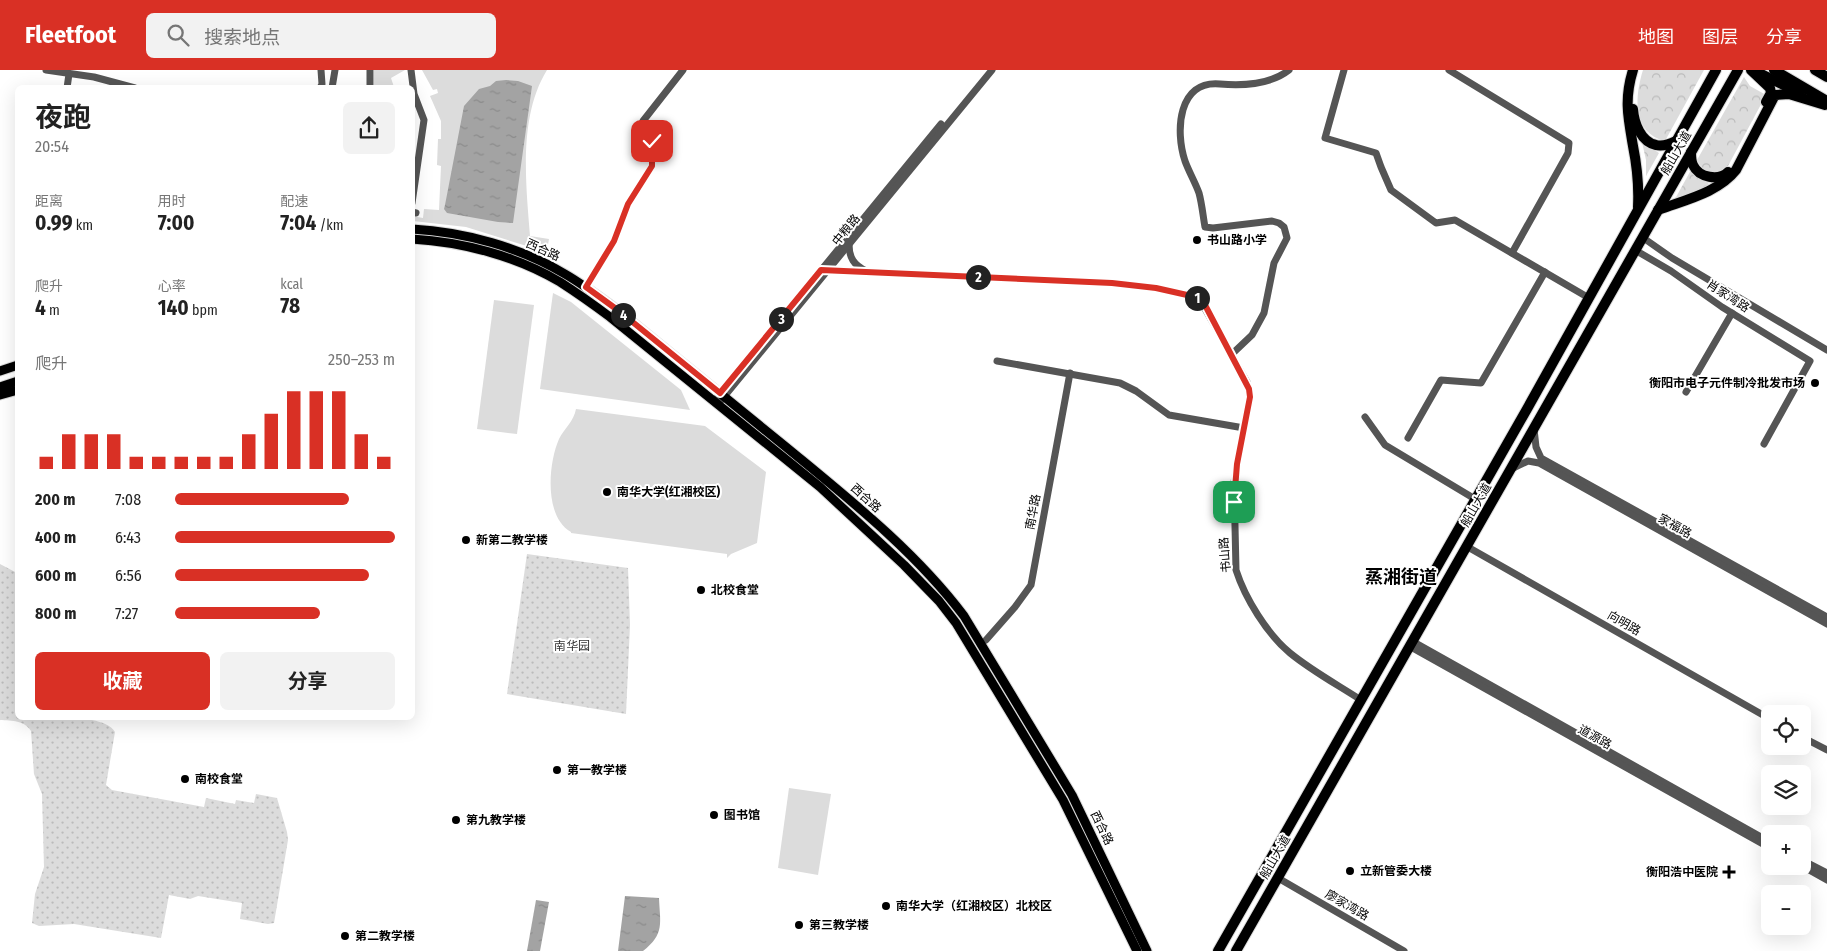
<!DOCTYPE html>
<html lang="zh">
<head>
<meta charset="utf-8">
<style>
	:root { --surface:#fff; --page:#f2f2f2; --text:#222; --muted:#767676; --accent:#d93025 }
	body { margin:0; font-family:"Fira Sans Condensed","Noto Sans SC",sans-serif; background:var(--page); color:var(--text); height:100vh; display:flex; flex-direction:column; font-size:19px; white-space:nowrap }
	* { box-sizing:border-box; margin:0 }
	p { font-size:16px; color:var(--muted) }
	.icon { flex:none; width:28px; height:28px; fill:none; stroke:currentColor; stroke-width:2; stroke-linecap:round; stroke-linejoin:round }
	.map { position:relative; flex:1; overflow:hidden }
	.drawer { position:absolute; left:15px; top:15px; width:400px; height:635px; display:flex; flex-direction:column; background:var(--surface); border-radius:8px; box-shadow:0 5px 20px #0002 }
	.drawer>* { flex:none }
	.controls { position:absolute; left:1761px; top:635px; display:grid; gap:10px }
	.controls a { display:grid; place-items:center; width:50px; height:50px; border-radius:8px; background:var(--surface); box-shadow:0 5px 20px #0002; font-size:25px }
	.pin { position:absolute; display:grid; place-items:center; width:42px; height:42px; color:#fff; margin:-21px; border-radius:10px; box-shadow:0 2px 8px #0006 }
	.km { position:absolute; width:25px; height:25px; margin:-12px; border-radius:50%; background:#222; color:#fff; font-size:14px; line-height:25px; text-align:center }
	.round { display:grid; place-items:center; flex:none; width:52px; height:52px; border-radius:8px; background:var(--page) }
	.summary { display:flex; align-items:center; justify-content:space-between; height:85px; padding:0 20px }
	h1 { font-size:28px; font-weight:700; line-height:38px }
	.metrics { display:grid; grid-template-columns:repeat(3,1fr); gap:8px; height:85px; padding:5px 20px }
	.metrics div { display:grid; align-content:center }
	.metrics b { font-size:21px; font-weight:700 }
	.metrics small { font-size:14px; font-weight:400 }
	.metrics p { font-size:14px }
	.chart { height:140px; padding:10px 20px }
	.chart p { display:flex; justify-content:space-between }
	.chart svg { width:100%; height:90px; margin-top:5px; stroke:var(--accent); stroke-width:6 }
	.primary-button { display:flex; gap:10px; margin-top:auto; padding:10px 20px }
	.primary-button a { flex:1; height:58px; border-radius:8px; background:var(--accent); color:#fff; font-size:20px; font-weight:700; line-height:58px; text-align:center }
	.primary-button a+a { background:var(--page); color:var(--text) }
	ul { padding:0 20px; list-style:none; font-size:16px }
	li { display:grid; grid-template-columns:80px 60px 1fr; align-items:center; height:38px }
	li i { height:12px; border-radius:6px; background:var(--accent) }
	header { display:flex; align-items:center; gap:30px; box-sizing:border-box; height:70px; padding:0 25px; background:var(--accent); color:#fff }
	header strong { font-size:24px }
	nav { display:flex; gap:28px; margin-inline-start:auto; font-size:18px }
	.search { width:350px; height:45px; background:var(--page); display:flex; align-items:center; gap:12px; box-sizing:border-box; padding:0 18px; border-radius:8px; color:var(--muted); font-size:19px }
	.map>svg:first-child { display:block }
</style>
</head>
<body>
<header>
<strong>Fleetfoot</strong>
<div class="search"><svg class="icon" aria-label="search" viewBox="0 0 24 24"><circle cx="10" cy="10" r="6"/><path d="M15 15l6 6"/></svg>搜索地点</div>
<nav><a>地图</a><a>图层</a><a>分享</a></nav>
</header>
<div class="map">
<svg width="1827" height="881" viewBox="0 0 1827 881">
	<defs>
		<pattern id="forest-crowns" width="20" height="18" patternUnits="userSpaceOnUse" patternTransform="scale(1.25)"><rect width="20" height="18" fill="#dcdcdc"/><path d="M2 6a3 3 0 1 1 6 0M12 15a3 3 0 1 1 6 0" fill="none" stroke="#bbb"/></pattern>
		<pattern id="park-dots" width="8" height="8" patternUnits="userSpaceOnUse" patternTransform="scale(1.25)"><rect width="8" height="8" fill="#dcdcdc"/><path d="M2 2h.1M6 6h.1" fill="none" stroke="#bbb" stroke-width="1.8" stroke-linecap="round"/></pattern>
		<pattern id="water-ripples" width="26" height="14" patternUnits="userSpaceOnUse" patternTransform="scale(1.25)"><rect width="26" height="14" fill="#a3a3a3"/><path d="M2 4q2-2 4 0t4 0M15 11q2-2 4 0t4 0" fill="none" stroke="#8b8b8b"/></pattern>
	</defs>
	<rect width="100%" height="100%" fill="#fff"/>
	<!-- green -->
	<g fill="#dcdcdc">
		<path d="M374 0H405L391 8 394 17 374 18Z"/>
		<path d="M422 0H547C518 47 526 114 530 166L549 169 547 180 530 177 466 157 413 151 412 146 423 148 424 139 439 140 441 96 437 95 438 69H441V51L430 26 438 23 437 19 433 20Z"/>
		<path d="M553 223 571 232 681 320 690 340 540 319Z"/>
		<path d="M494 230 534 235 517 364 477 359Z"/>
		<path d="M576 339 705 356 766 402 757 473 731 484 727 488V484L571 463V462C544 447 548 394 559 369 564 359 574 351 576 339Z"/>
		<path d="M789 718 831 724 818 805 778 798Z"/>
	</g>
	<!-- forest -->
	<g fill="url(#forest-crowns)">
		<path d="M1643 0H1704L1665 71C1631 63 1635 25 1643 0Z"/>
		<path d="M1744 7 1750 16 1766 25 1728 96C1718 106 1703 104 1697 90Z"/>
		<path d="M1642 72 1659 83 1646 106V90Z"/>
		<path d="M1691 100 1696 107 1708 112 1709 115 1707 117 1675 129Z"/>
	</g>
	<!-- park -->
	<g fill="url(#park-dots)">
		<path d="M527 484 628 498 630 555 626 644 507 624Z"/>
		<path d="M0 494 17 503 18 648C39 648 104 642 115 662L106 715 112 720 204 737 206 728 235 734 236 730 254 733 256 724 277 728 287 762 288 770 274 853 268 854 240 849 242 833 198 826 190 829 169 825 161 868 74 854 39 856 32 853 35 824 44 797 42 724 34 704 31 661C24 650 12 651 0 650Z"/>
	</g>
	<!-- water -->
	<g fill="url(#water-ripples)">
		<path d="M506 10 518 11 532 16 513 153 498 152 447 143 444 139 445 135 464 36 479 19 490 16 496 11Z"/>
		<path d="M625 826 659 828C660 853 665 864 643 881H618Z"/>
		<path d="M536 830 549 832 540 881H527Z"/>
	</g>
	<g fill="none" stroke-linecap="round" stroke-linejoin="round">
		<defs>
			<g id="major">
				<path d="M412 159C465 162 520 177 565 204 584 215 601 228 619 241 675 286 730 332 786 377 849 429 915 481 964 546L1072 725 1147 881"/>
				<path d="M412 169C463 172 516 186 560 212 577 223 594 235 610 247L820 417 904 495 939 531 956 553 1063 730 1137 881"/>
				<path d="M0 301 18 295"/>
				<path d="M0 317 18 311"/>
				<path d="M0 325 18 320"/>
			</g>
			<g id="highway">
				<path d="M1633 0C1624 29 1628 47 1633 76 1637 96 1639 117 1638 137"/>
				<path d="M1751 0 1770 18 1771 23 1766 32"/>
				<path d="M1774 0 1827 31"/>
				<path d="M1815 0 1827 7"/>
				<path d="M1759 3 1800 23"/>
				<path d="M1633 39C1634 53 1641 72 1656 75 1663 77 1670 74 1676 71"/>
				<path d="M1691 82C1691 86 1691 91 1693 95 1699 108 1719 111 1728 102"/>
				<path d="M1658 140C1684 130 1718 123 1736 100L1775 25 1789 24 1825 35"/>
				<path d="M1218 881 1527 339 1716 0"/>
				<path d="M1236 881 1738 0"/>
			</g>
		</defs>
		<!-- major casing -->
		<use href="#major" stroke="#dbdbdb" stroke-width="11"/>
		<!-- highway casing -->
		<use href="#highway" stroke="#dbdbdb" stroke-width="12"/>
		<!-- minor -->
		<g stroke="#555" stroke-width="7">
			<path d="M46 0 94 7 135 18"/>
			<path d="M411 0 414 24 424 50 412 133"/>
			<path d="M1344 0 1325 68 1376 83 1381 97 1391 120 1436 153 1455 150 1589 228"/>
			<path d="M1449 0 1569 73 1568 83 1512 183"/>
			<path d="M67 18 69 4"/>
			<path d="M320 18 322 14 321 0"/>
			<path d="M332 18 335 0"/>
			<path d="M370 18V0"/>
			<path d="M412 142 416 143"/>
			<path d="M1642 167 1672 188 1827 280"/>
			<path d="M849 174C849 188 854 195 866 201"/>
			<path d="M1635 180 1671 201 1722 237 1810 291 1764 374"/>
			<path d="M821 200 1112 213 1156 218 1196 227 1200 230 1247 312 1250 327 1234 412 1236 500C1245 528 1267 564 1290 583 1312 601 1338 615 1361 630"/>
			<path d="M586 217 614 171 628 134 652 96V71L639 61 643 51 683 0"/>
			<path d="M1232 284 1252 265 1264 243 1274 193 1287 168 1284 157 1279 153 1272 151 1213 158 1205 157C1203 146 1202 134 1199 123 1195 112 1189 102 1185 91 1175 61 1178 10 1220 14 1244 16 1270 15 1289 0"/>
			<path d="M997 291 1120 313 1136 321 1169 345 1244 358"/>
			<path d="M1686 322 1732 243"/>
			<path d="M718 326 941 54"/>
			<path d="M718 334 992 0"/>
			<path d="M1365 347 1385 375 1475 429"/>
			<path d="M1534 359 1536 377 1541 388 1827 547"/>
			<path d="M1408 368 1441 310 1481 313 1545 202"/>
			<path d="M1511 399 1528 391 1539 393 1827 554"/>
			<path d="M1466 476 1770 649"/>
			<path d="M986 570 1015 537 1031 515 1070 303"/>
			<path d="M1412 571 1770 772"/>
			<path d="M1409 576 1770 778"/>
			<path d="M1802 667 1827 680"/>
			<path d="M1802 790 1827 803"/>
			<path d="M1802 796 1827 810"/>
			<path d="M1278 808 1404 881"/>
		</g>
		<!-- major -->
		<use href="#major" stroke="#000" stroke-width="9"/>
		<!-- highway -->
		<use href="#highway" stroke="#000" stroke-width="10"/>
	</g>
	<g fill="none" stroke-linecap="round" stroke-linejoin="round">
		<defs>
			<path id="route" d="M652 71V96L628 134 614 171 586 217 619 241 720 323 821 200 1112 213 1156 218 1196 227 1205 235 1249 319 1250 327 1237 394 1234 432"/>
		</defs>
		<!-- route casing -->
		<use href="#route" stroke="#fff" stroke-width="10"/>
		<!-- route -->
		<use href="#route" stroke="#d93025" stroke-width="6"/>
	</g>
	<!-- markers -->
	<g fill="#000" stroke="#fff" stroke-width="2">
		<circle cx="1197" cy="170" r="5"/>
		<circle cx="1815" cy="313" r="5"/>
		<circle cx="607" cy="422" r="5"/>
		<circle cx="466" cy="470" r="5"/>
		<circle cx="701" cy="520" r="5"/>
		<circle cx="557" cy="700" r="5"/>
		<circle cx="185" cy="709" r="5"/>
		<circle cx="714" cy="745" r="5"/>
		<circle cx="456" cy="750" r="5"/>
		<circle cx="1350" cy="801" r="5"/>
		<path d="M1726.5 794.5h5v5h5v5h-5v5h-5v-5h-5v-5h5z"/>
		<circle cx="886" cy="836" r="5"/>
		<circle cx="799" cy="855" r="5"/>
		<circle cx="345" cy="866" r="5"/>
	</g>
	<g text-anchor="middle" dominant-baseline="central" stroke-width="4" stroke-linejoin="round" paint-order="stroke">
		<!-- street labels -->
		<g font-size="12" fill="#000" stroke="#fff">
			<text transform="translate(1676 83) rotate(-60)">船山大道</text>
			<text transform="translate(846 160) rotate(-51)">中粮路</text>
			<text transform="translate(543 180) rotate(24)">西合路</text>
			<text transform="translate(1728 226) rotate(33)">肖家湾路</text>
			<text transform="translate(866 428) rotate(42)">西合路</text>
			<text transform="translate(1476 435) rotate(-60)">船山大道</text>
			<text transform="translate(1033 442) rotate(-79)">南华路</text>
			<text transform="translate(1675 456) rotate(29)">家福路</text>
			<text transform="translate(1225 485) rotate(-95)">书山路</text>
			<text transform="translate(1624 553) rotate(30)">向明路</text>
			<text transform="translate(1595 667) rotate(29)">道源路</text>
			<text transform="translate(1102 758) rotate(64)">西合路</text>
			<text transform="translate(1275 787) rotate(-60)">船山大道</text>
			<text transform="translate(1347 835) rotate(30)">廖家湾路</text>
		</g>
		<!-- poi labels -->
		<g font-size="12" font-weight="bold" fill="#000" stroke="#fff" text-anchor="start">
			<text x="1207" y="170">书山路小学</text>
			<text x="1805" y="313" text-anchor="end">衡阳市电子元件制冷批发市场</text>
			<text x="617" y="422">南华大学(红湘校区)</text>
			<text x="476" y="470">新第二教学楼</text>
			<text x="711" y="520">北校食堂</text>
			<text x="567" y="700">第一教学楼</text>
			<text x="195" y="709">南校食堂</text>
			<text x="724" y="745">图书馆</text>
			<text x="466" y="750">第九教学楼</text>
			<text x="1360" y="801">立新管委大楼</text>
			<text x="1718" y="802" text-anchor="end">衡阳浩中医院</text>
			<text x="896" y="836">南华大学（红湘校区）北校区</text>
			<text x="809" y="855">第三教学楼</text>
			<text x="355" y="866">第二教学楼</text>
		</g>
		<!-- park labels -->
		<g font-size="12" fill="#333" stroke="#fff">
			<text x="572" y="576">南华园</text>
		</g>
		<!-- district labels -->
		<g font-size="18" font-weight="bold" fill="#000" stroke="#fff">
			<text x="1401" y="507">蒸湘街道</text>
		</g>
	</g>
</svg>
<div class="controls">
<a><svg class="icon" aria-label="locate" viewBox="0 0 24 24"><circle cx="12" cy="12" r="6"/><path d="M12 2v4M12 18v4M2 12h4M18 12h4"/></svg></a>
<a><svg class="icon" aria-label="layers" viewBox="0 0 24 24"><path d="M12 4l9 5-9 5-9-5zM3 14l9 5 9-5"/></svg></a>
<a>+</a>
<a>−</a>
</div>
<div class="pin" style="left:1234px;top:432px;background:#1e9e55"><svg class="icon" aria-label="arrive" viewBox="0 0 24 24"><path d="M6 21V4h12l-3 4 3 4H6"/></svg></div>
<div class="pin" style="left:652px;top:71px;background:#d93025"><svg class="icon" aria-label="check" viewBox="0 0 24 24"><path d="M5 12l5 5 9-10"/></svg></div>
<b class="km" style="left:1197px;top:228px">1</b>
<b class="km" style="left:978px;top:207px">2</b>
<b class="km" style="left:781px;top:249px">3</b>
<b class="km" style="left:623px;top:245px">4</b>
<section class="drawer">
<div class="summary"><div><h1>夜跑</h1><p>20:54</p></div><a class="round"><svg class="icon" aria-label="share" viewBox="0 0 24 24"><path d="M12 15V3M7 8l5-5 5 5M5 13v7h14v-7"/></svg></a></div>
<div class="metrics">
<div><p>距离</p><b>0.99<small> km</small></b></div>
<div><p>用时</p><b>7:00</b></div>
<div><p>配速</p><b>7:04<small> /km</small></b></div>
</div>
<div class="metrics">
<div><p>爬升</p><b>4<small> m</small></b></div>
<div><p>心率</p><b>140<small> bpm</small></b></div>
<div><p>kcal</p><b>78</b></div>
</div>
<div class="chart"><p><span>爬升</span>250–253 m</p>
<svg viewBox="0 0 160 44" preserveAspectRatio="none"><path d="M5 44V38M15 44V27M25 44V27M35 44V27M45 44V38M55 44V38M65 44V38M75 44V38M85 44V38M95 44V27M105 44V17M115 44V6M125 44V6M135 44V6M145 44V27M155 44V38"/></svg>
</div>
<ul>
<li><b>200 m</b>7:08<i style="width:79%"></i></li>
<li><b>400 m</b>6:43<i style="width:100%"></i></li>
<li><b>600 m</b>6:56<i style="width:88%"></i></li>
<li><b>800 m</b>7:27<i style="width:66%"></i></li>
</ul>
<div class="primary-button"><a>收藏</a><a>分享</a></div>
</section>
</div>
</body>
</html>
